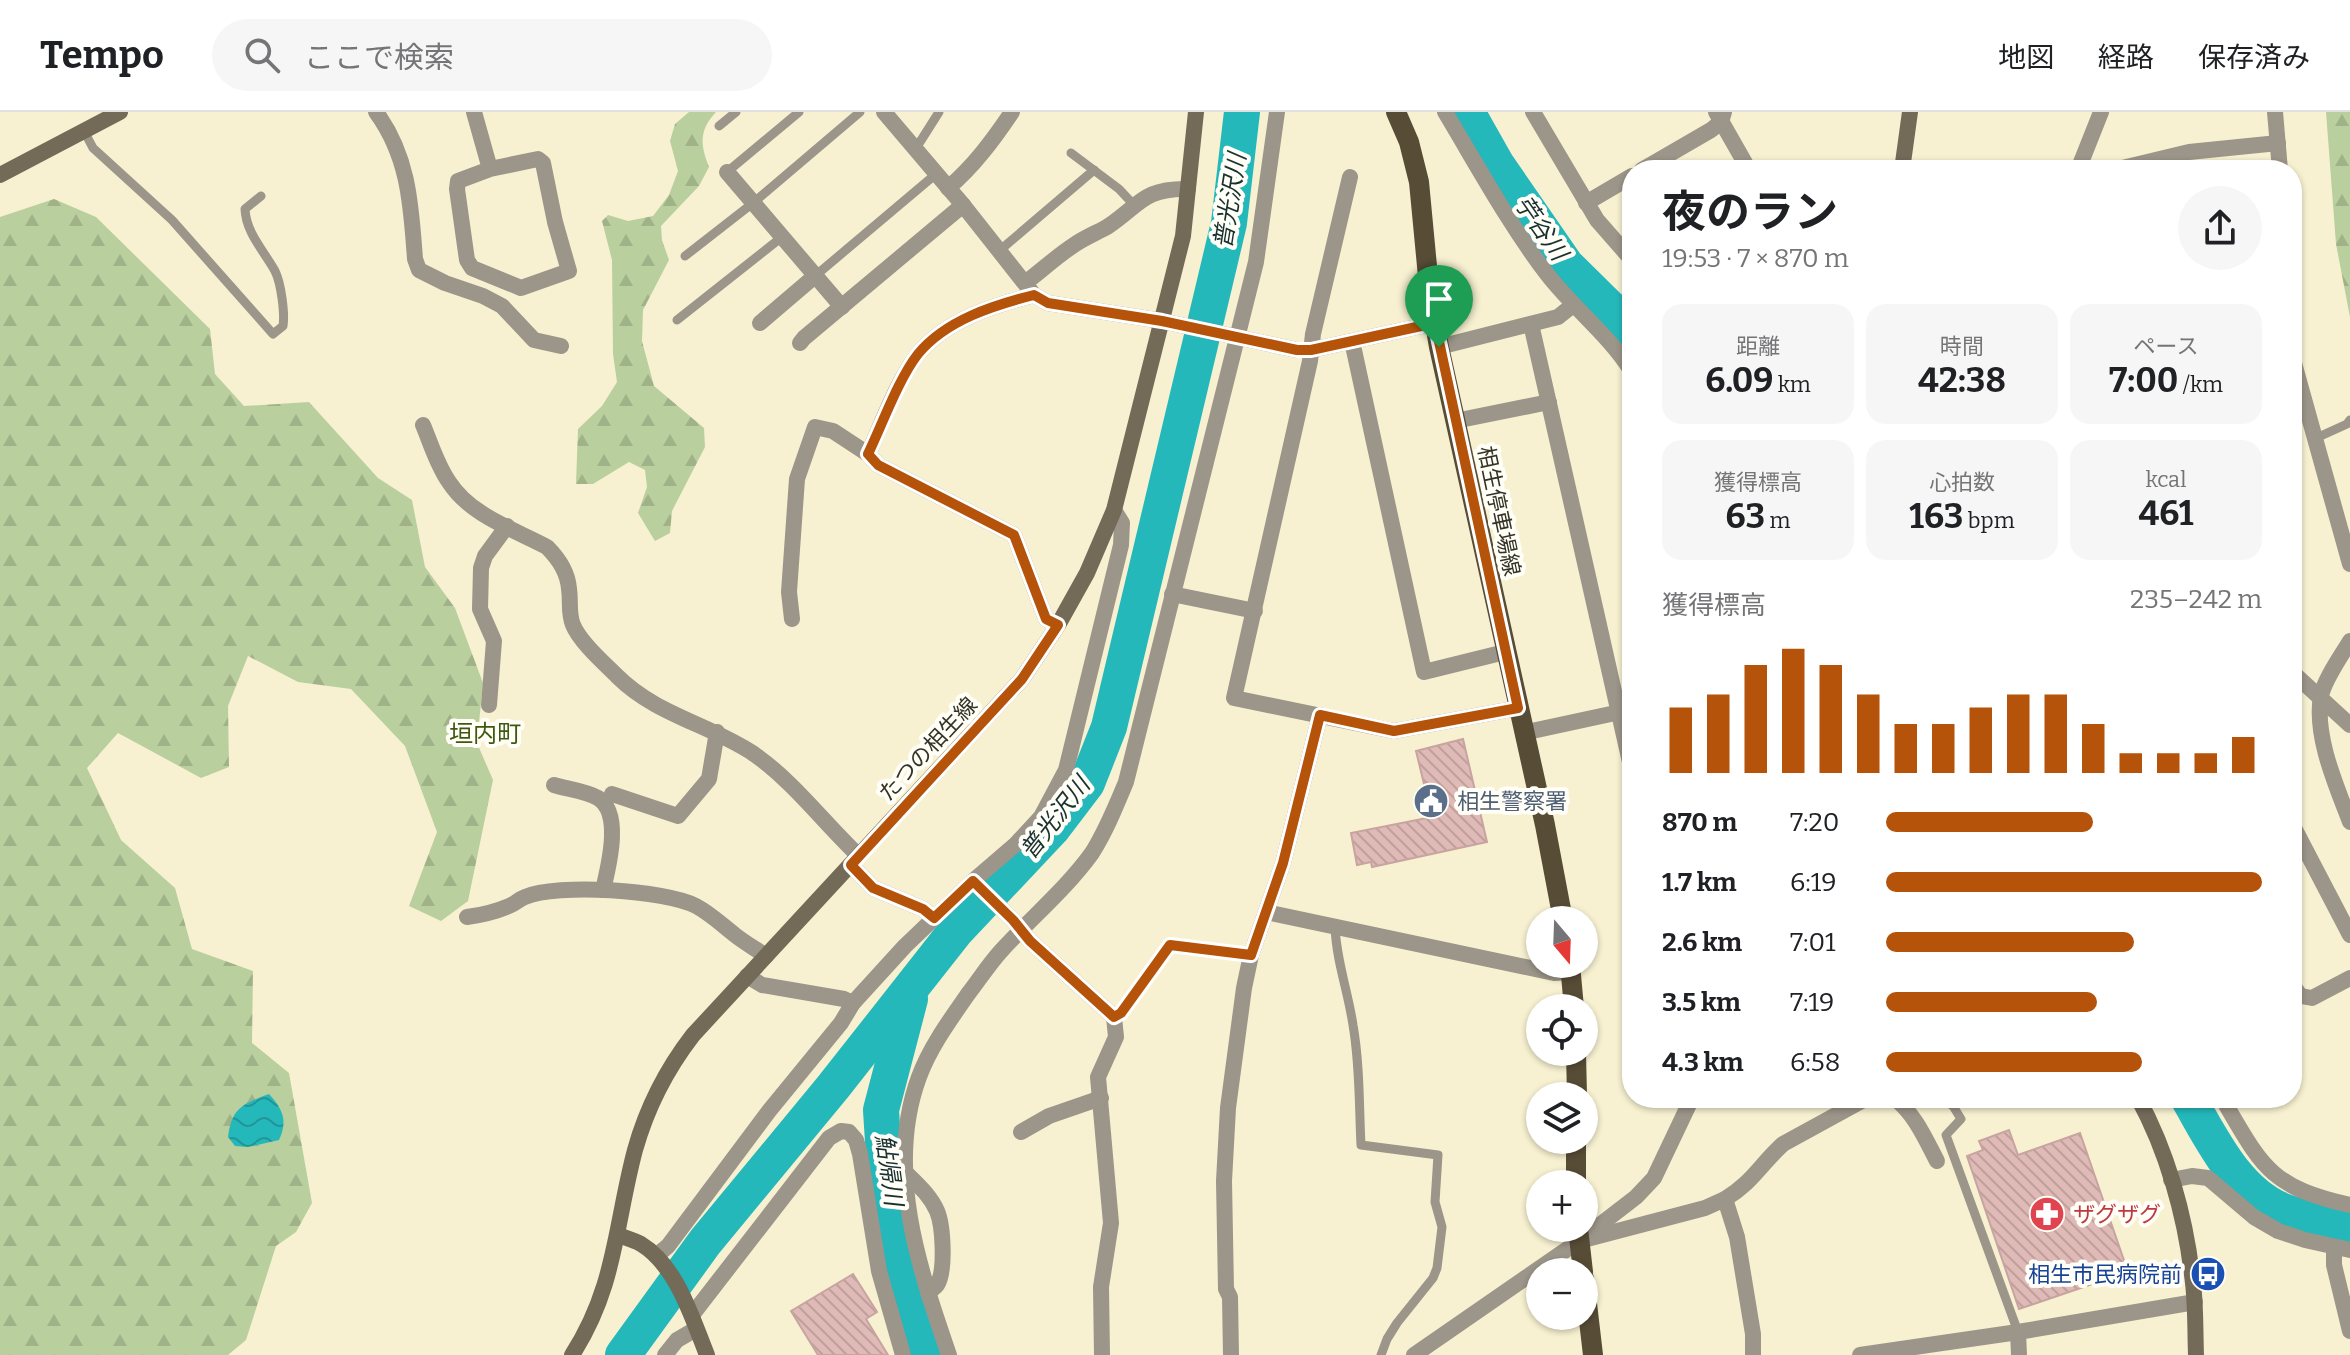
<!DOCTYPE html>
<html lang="ja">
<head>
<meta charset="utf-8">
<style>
	:root { --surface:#fff; --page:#f6f6f6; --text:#202124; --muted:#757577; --line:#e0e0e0; --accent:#b45309 }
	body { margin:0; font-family:Bitter,"Noto Sans JP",serif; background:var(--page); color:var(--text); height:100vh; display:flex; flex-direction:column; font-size:30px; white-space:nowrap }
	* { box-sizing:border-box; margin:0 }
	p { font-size:26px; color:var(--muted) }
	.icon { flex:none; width:44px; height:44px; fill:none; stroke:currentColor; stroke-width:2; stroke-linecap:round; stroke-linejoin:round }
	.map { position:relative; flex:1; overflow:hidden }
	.details { position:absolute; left:1622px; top:48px; width:680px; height:948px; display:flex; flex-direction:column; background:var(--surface); border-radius:32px; box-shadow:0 2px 6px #0004 }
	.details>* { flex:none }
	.needle { width:52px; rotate:161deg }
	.buttons { position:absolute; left:1526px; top:794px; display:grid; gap:16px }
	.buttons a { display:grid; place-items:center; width:72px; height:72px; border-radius:50%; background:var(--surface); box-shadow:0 2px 6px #0004; font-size:40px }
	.pin { position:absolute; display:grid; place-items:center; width:68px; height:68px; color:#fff; margin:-82px -34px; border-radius:50% 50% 50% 0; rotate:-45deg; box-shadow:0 0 8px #0007 }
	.pin .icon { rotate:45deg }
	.round { display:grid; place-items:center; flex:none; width:84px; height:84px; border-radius:42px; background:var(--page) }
	.head { display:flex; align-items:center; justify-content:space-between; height:136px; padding:0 40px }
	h1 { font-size:44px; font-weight:700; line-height:60px }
	.stats { display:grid; grid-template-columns:repeat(3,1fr); gap:12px; height:136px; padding:8px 40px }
	.stats div { display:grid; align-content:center; border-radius:20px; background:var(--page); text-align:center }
	.stats b { font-size:34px; font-weight:700 }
	.stats small { font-size:22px; font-weight:400 }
	.stats p { font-size:22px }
	.chart { height:224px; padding:16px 40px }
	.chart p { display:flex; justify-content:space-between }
	.chart svg { width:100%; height:144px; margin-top:8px; stroke:var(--accent); stroke-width:6 }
	ul { padding:0 40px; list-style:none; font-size:26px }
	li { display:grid; grid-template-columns:128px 96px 1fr; align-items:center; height:60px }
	li i { height:20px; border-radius:10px; background:var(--accent) }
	header { display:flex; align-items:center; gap:48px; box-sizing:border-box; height:112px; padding:0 40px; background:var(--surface); border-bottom:2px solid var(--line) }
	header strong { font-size:38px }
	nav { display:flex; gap:44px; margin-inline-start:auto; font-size:28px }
	.search { width:560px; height:72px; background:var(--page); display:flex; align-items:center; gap:20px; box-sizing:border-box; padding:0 28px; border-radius:44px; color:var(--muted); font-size:30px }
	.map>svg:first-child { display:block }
</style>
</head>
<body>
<header>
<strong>Tempo</strong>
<div class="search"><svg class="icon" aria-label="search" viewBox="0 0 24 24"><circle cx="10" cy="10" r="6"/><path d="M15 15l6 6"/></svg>ここで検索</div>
<nav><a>地図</a><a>経路</a><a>保存済み</a></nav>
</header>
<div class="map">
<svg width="2350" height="1243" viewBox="0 0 2350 1243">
	<defs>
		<pattern id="forest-firs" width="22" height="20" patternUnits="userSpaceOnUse" patternTransform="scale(2)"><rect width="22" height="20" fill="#bacf9e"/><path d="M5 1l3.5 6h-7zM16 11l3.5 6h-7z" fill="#a0b288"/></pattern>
		<pattern id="water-waves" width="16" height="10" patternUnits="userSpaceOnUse" patternTransform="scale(2)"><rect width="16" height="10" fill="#24b8bb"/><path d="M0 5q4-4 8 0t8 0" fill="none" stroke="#209698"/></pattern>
		<pattern id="building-back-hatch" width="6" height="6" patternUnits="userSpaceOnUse" patternTransform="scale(2)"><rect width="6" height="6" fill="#dfbab6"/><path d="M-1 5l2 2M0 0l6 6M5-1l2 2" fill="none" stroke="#c0a09c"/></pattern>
	</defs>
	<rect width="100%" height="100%" fill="#f7f1d1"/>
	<!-- forest -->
	<g fill="url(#forest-firs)">
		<path d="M689 0H716C699 18 700 33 709 55L699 74 661 114 662 128 669 148 643 198 642 229 654 274 704 316 705 335 672 399 670 421 655 429 638 401 647 375 645 358 629 350 593 372H576L578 317 602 294 617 270 613 242 612 148 602 109 608 103 628 109 653 104 669 83 678 59 670 29 675 12Z"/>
		<path d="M2326 0H2350V205L2336 132Z"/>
		<path d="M54 87 96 105 210 217 215 262 244 294 309 290 378 366 412 388 425 455 455 496 483 571 477 631 493 668 468 789 441 809 409 794 437 720 405 634 351 577 298 570 248 544 228 594 229 655 201 666 118 621 87 656 121 728 175 776 192 837 253 859 252 931 289 961 312 1091 296 1120 276 1134 246 1228 228 1243H0V105Z"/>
	</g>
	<!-- water -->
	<path fill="url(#water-waves)" d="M269 982C283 997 288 1009 279 1028L248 1035 235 1034 228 1025C232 995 243 992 269 982Z"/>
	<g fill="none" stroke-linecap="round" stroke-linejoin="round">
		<!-- river -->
		<g stroke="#24b8bb" stroke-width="36">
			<path d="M1467 0 1497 53 1566 153 1632 218"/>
			<path d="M910 887 881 998 885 1061 901 1147 928 1243"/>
			<path d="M2188 986C2212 1027 2236 1080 2283 1099 2304 1107 2328 1110 2350 1115"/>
			<path d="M623 1243 705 1130 833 975 955 820 1052 717 1087 671 1109 615 1229 111 1242 0"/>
		</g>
	</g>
	<!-- building -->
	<g fill="url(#building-back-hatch)" stroke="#c8a4a0" stroke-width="2">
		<path d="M1463 627 1487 730 1372 755 1371 750 1357 753 1351 721 1432 705 1416 639Z"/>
		<path d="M2009 1018 2018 1043 2080 1021 2128 1160 2019 1197 1967 1044 1983 1038 1979 1029Z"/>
		<path d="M853 1162 877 1200 866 1207 888 1243H818L791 1199Z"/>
	</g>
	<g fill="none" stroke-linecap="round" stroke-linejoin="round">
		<!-- lane -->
		<g stroke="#9c9589" stroke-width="9">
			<path d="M719 14 736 0"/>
			<path d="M84 19 93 36 172 108 273 222 283 214C285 201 281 171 275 159 264 139 246 121 245 97L261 84"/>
			<path d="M914 35 920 30 939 0"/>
			<path d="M1071 41 1119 77 1134 93"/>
			<path d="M727 60 799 0"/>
			<path d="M999 139 1094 58"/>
			<path d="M685 144 753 91 860 0"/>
			<path d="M815 164 936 62"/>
			<path d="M677 208 782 125"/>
			<path d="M2314 327 2347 312 2350 308"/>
			<path d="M1335 814C1336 848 1348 879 1353 913 1360 953 1359 994 1361 1033L1438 1043 1435 1090 1442 1115 1437 1156 1433 1166 1397 1211 1387 1227 1381 1243"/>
			<path d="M1114 905 1121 901 1170 833 1251 843"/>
			<path d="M1942 986 1953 994 1961 1007 1946 1023 2018 1220"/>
		</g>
		<!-- street -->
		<g stroke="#9c9589" stroke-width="16">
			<path d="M376 0C409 45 411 93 415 147L419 158 445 171 483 184 502 194 534 228 561 234"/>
			<path d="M474 0 490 57 538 47 543 51 555 110 569 159 521 176 472 156 467 148 457 77 458 69 490 57"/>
			<path d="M884 0 963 93 1034 183 1048 191 1162 209 1297 238H1311L1435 211"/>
			<path d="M1445 0C1478 55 1509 112 1547 162 1574 197 1609 223 1632 260"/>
			<path d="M1533 0 1597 108 1632 148"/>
			<path d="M1716 0 1749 58"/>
			<path d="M2275 0 2280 58"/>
			<path d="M1642 58 1711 18 1721 10 1724 0"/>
			<path d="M2078 58 2101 0"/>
			<path d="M2114 58 2189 40 2278 31"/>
			<path d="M727 60 842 195"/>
			<path d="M1350 65 1313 222 1310 249 1234 586 1394 619 1518 596"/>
			<path d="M948 76C974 54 993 28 1012 0"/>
			<path d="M1586 91 1632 64"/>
			<path d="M1025 171C1041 159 1057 144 1074 133 1084 126 1096 121 1107 115 1140 93 1143 76 1188 77"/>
			<path d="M1034 183C994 193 946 208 918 242 898 267 882 312 868 342L878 353 1014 423 1046 507 1058 513"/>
			<path d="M760 211 815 164"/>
			<path d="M1531 212 1632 659"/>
			<path d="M1352 229 1424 560 1505 540"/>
			<path d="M800 231 804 226 963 93"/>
			<path d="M1439 235 1558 205 1573 193"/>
			<path d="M2292 244 2350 452"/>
			<path d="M1455 309 1549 290"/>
			<path d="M423 313C431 332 437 353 449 370 470 403 513 417 547 435 558 446 568 461 569 477 571 490 568 501 573 513 580 530 604 551 617 564 656 603 709 612 754 642 794 670 824 711 859 744"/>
			<path d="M1172 482 1255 499"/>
			<path d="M792 507 789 480 797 367 815 315 833 319 868 342"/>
			<path d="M2350 529C2341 544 2324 568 2321 584 2314 624 2336 673 2350 710"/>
			<path d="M2292 560 2350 613"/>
			<path d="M489 593 494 529 480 497 481 456 485 444 507 414"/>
			<path d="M1523 621 1620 600"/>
			<path d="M554 673C567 677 586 679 598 686 623 701 608 756 603 778"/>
			<path d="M612 682 678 704 709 667 717 620"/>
			<path d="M2292 712 2350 823"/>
			<path d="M851 753 873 776 923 797 934 806"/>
			<path d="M973 769 1013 808 1030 829 1114 905 1116 925 1098 965 1111 1111 1101 1175 1102 1243"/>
			<path d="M1266 800 1554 861 1570 860"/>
			<path d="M467 805C482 803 495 800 509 794 515 792 519 787 525 785 557 771 665 778 696 794 711 802 722 813 735 823 745 831 756 837 766 844"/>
			<path d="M747 864 762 873 844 887 853 891"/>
			<path d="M2292 873 2301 884 2312 886 2350 866"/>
			<path d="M1894 986C1915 1002 1925 1026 1937 1049"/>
			<path d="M2222 986C2262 1054 2269 1075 2350 1093"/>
			<path d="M1021 1020 1049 1004 1101 986"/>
			<path d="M905 1060C917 1072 930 1083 937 1099 943 1113 946 1159 937 1173 935 1176 931 1178 928 1181"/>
			<path d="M2171 1068 2192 1064 2208 1066 2254 1105 2278 1119 2305 1128 2350 1138"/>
			<path d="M1725 1087C1753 1070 1760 1053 1783 1032L1867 986"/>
			<path d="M1587 1127 1705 1096 1725 1087 1737 1125 1753 1222V1243"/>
			<path d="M2334 1135V1153L2350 1219"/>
			<path d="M656 1144 668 1134 769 999 841 911 853 891 905 834 973 769 1016 732 1041 705 1066 658 1121 433 1122 411 1114 398"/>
			<path d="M692 1203 829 1026 841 1019 849 1020 856 1028 860 1042 879 1159 903 1243"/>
			<path d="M2018 1220 2019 1243"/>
			<path d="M665 1243 677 1228 696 1217"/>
			<path d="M949 1243C919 1156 885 1057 919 965 930 935 950 908 968 882 979 868 989 852 1001 839 1031 806 1066 777 1092 741 1106 719 1116 694 1126 670L1256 150 1277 0"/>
			<path d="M1231 1243 1230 1185 1226 1177 1224 1069 1228 996 1244 876 1251 843 1283 751 1320 603"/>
			<path d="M1414 1243 1579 1129 1636 1085 1654 1066 1692 986"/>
			<path d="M1860 1243 2018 1220 2195 1190"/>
		</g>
		<!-- secondary -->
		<g stroke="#736a58" stroke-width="16">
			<path d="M1902 58 1910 0"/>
			<path d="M0 63 120 0"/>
			<path d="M2138 986C2167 1039 2185 1103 2192 1163 2196 1189 2195 1216 2196 1243"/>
			<path d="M618 1123C626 1126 634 1128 641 1132 677 1154 692 1206 707 1243"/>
			<path d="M572 1243C616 1175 615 1113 635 1038 647 995 666 958 693 923L1022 567 1058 513 1087 461 1114 398 1183 124 1196 0"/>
		</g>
		<!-- primary -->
		<g stroke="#574c36" stroke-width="20">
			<path d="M1396 0 1409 30 1419 70 1429 175 1439 235 1545 713 1563 808"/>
			<path d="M1570 852 1574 896"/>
			<path d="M1576 940 1577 984"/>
			<path d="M1576 1072V1028"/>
			<path d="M1578 1116 1583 1160"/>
			<path d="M1584 1166 1593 1243"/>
		</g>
	</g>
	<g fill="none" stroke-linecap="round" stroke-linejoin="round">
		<defs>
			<path id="route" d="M1034 183 1048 191 1162 209 1297 238H1311L1435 211 1518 596 1394 619 1320 603 1283 751 1251 843 1170 833 1121 901 1114 905 1030 829 1013 808 973 769 934 806 923 797 873 776 851 753 1022 567 1058 513 1046 507 1014 423 878 353 868 342C882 313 899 266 918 242 946 208 994 193 1034 183Z"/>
		</defs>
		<!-- route casing -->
		<use href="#route" stroke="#fff" stroke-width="16"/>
		<!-- route -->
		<use href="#route" stroke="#b45309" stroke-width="10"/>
	</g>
	<!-- icons -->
	<defs>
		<symbol id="civic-disc" viewBox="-11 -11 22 22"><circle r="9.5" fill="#5c6f8a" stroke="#fffef7"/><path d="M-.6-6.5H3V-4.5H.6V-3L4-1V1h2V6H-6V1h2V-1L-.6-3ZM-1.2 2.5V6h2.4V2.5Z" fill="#fff"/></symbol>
		<symbol id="pharmacy-disc" viewBox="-11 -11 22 22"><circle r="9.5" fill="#e0444e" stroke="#fffef7"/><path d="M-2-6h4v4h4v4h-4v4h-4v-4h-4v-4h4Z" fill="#fff"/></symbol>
		<symbol id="bus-disc" viewBox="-11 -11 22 22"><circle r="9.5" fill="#1a4fb4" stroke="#fffef7"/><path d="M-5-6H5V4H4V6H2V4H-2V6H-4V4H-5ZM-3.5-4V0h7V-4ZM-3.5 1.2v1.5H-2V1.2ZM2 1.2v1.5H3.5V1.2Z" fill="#fff"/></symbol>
	</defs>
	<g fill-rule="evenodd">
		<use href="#civic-disc" x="1411" y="669" width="40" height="40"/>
		<use href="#pharmacy-disc" x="2027" y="1082" width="40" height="40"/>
		<use href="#bus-disc" x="2188" y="1142" width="40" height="40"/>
	</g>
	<g text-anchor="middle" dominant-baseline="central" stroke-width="8" stroke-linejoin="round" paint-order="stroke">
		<!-- street labels -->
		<g font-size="22" fill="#353326" stroke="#fffef7">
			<text transform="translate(1499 399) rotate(78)">相生停車場線</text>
			<text transform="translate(928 637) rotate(-47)">たつの相生線</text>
		</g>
		<!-- service labels -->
		<g font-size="22" fill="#4e5e75" stroke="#fffef7" text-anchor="start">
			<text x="1457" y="689">相生警察署</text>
		</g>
		<!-- health labels -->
		<g font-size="22" fill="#be3a42" stroke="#fffef7" text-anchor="start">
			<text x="2073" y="1102">ザグザグ</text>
		</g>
		<!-- transit labels -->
		<g font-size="22" fill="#164399" stroke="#fffef7" text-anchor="end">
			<text x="2182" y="1162">相生市民病院前</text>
		</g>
		<!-- water labels -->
		<g font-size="24" font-style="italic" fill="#193030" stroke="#fffef7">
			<text transform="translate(1230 89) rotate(-81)">普光沢川</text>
			<text transform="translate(1541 116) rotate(55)">苧谷川</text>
			<text transform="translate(1055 706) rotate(-52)">普光沢川</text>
			<text transform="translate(889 1058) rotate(82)">鮎帰川</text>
		</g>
		<!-- neighbourhood labels -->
		<g font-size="24" fill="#3e5811" stroke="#fffef7">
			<text x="485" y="622">垣内町</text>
		</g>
	</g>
</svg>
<div class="buttons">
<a><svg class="needle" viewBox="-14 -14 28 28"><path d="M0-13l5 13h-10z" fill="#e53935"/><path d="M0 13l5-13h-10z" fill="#757577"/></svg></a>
<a><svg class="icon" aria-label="locate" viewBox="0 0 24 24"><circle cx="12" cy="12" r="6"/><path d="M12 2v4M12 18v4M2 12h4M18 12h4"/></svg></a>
<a><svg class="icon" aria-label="layers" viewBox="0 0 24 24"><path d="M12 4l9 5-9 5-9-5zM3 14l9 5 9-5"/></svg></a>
<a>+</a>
<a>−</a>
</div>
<div class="pin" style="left:1439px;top:235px;background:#1e9e55"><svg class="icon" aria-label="arrive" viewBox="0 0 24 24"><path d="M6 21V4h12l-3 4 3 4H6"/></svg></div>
<section class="details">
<div class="head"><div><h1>夜のラン</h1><p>19:53 · 7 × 870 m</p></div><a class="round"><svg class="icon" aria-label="share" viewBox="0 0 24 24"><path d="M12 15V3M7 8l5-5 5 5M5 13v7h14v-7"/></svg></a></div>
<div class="stats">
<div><p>距離</p><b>6.09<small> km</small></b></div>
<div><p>時間</p><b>42:38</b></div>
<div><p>ペース</p><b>7:00<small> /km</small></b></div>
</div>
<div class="stats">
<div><p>獲得標高</p><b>63<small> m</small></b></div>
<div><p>心拍数</p><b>163<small> bpm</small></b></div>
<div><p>kcal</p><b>461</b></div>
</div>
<div class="chart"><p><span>獲得標高</span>235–242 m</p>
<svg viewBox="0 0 160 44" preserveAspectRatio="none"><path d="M5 44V24M15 44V20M25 44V11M35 44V6M45 44V11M55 44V20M65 44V29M75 44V29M85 44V24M95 44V20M105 44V20M115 44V29M125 44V38M135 44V38M145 44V38M155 44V33"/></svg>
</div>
<ul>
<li><b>870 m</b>7:20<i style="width:55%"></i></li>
<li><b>1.7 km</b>6:19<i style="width:100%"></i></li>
<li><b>2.6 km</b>7:01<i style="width:66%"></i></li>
<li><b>3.5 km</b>7:19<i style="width:56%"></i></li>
<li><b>4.3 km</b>6:58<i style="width:68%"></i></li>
</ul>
</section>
</div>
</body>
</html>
